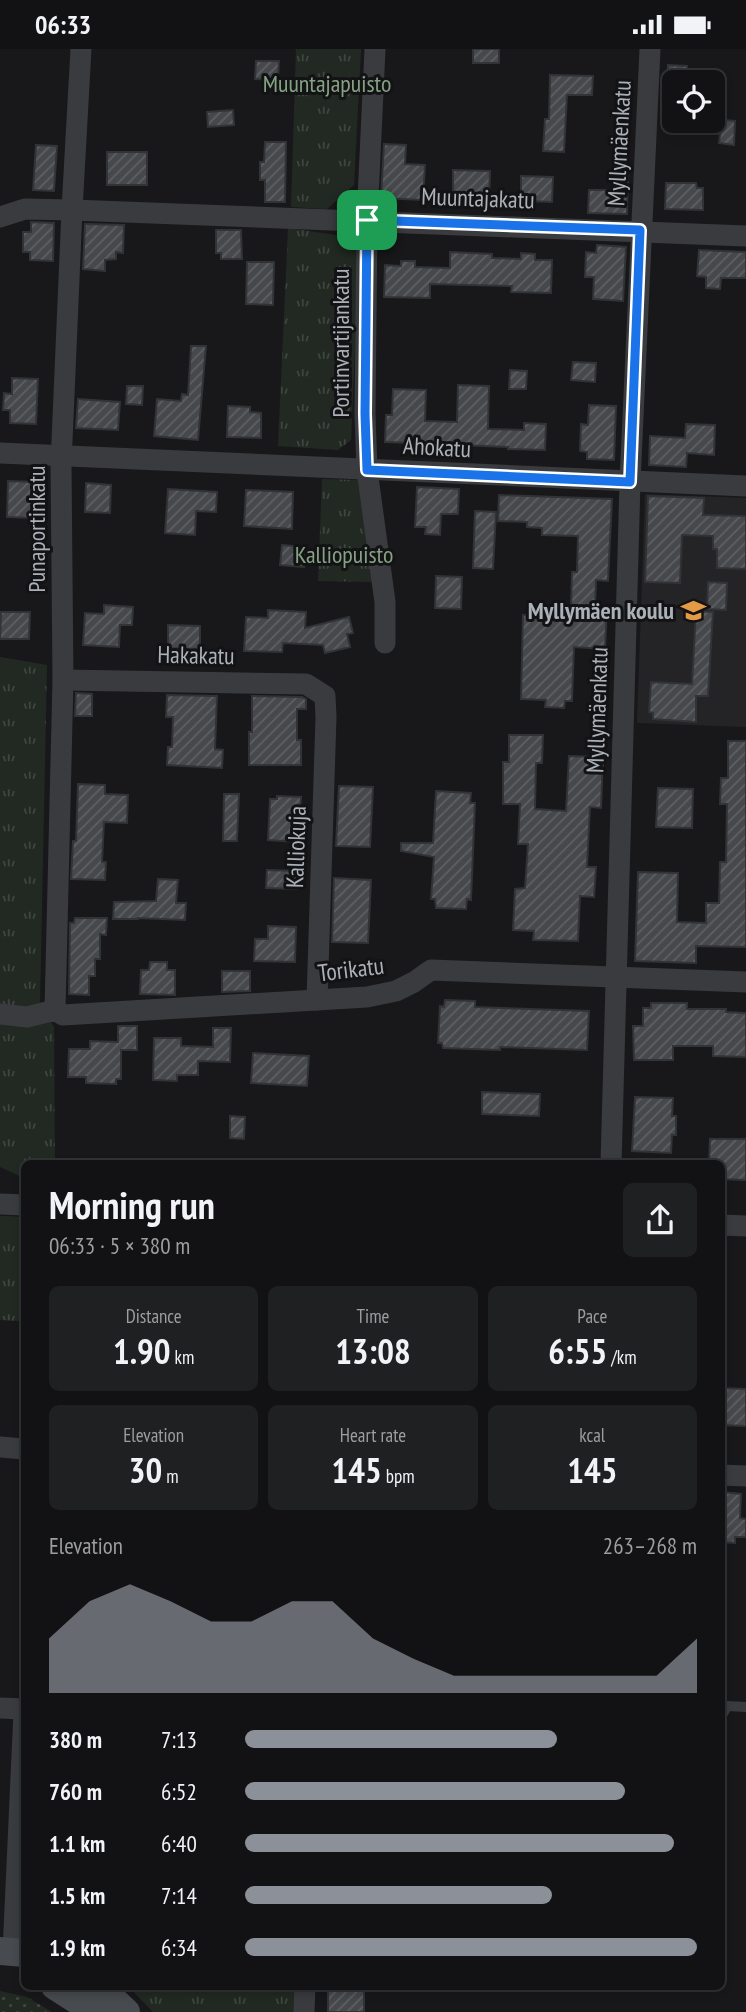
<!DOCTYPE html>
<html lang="en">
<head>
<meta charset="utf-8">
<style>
	:root { --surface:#121214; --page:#1f2022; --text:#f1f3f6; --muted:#9c9ea0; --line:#313234; --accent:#8c9099 }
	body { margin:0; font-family:"PT Sans Narrow",sans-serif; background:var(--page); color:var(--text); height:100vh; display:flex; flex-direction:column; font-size:26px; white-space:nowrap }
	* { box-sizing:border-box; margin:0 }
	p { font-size:23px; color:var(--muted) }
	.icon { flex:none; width:38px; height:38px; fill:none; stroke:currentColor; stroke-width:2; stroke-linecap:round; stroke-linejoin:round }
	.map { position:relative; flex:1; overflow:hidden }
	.drawer { position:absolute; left:21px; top:1111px; width:704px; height:830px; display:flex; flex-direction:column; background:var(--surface); border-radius:10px; box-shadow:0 4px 10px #0003,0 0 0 2px var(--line) }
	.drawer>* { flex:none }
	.fabs { position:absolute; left:662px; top:21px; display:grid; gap:14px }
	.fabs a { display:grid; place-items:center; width:63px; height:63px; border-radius:10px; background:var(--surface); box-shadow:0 4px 10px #0003,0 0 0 2px var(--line); font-size:35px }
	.pin { position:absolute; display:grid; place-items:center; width:60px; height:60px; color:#fff; margin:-30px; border-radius:14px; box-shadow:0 4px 10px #0006 }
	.round { display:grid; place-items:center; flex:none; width:74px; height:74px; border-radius:10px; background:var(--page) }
	.head { display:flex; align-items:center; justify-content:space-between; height:119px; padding:0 28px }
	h1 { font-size:38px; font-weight:600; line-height:52px }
	.figures { display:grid; grid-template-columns:repeat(3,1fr); gap:10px; height:119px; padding:7px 28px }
	.figures div { display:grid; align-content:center; border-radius:10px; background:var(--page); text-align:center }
	.figures b { font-size:35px; font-weight:600 }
	.figures small { font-size:19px; font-weight:400 }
	.figures p { font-size:19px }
	.chart { height:196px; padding:14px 28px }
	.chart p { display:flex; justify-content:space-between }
	.chart svg { width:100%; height:126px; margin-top:7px; fill:var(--accent); opacity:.7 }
	ul { padding:0 28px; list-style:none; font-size:23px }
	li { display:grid; grid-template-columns:112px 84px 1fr; align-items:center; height:52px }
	li i { height:18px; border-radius:9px; background:var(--accent) }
	.status { display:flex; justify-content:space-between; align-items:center; height:49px; padding:0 35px; background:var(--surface); direction:ltr }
	.status svg { height:19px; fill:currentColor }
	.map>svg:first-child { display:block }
</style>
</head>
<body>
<div class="status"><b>06:33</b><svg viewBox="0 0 49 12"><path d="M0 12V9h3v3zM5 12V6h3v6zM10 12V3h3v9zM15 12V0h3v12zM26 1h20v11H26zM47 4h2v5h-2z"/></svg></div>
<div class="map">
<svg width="746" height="1963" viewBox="0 0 746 1963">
	<defs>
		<pattern id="grass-dots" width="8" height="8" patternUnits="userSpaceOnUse" patternTransform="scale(1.75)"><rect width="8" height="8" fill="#222922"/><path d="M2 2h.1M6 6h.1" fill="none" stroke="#3f4640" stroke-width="1.8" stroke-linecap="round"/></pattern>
		<pattern id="park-tufts" width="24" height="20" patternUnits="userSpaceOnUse" patternTransform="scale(1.75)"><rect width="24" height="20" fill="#222922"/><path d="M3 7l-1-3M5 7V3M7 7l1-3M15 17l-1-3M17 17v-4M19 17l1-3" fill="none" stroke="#3f4640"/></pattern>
		<pattern id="building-hatch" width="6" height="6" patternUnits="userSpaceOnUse" patternTransform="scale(1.75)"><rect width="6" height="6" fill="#47484c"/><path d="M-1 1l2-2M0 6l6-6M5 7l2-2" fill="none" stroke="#5f6064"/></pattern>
	</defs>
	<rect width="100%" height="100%" fill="#18181a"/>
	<!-- built -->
	<path fill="#242427" d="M645 445 746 449V678L637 674Z"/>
	<!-- grass -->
	<path fill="url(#grass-dots)" d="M0 1942 27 1948 52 1963H0Z"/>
	<!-- park -->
	<g fill="url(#park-tufts)">
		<path d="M296 0H361L354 136 327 160 291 158Z"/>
		<path d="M288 179 349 188 359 204 351 391 338 401 278 397Z"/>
		<path d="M322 430 358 431 374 533 318 532Z"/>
		<path d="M0 608 47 616 40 952 54 978 55 1115H24V1129L0 1118Z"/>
		<path d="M0 1167 24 1168V1236L20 1272 0 1271Z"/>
		<path d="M128 1937H299L298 1963H153Z"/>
	</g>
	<!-- building -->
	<g fill="url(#building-hatch)" stroke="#323336" stroke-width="2">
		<rect x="473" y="0" width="26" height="14"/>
		<path d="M256 12H279L278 31 255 30Z"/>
		<path d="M668 16 687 17V33H667Z"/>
		<path d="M550 26 593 27 592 46H567L564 103 543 102 545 70H549Z"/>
		<path d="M233 61 234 76 208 78 207 63Z"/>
		<path d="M712 70 735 72 734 96 719 94 720 85 712 84Z"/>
		<path d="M265 93H286L285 153H265V131H260V113H264Z"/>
		<path d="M384 95 406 96 405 115 425 116 423 151 381 149Z"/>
		<path d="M36 96 57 97 54 142 33 141Z"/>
		<rect x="107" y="103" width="40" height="33"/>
		<path d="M453 121 490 122 489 152 453 151Z"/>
		<path d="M613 126H628L627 165 588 164 589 141H613Z"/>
		<path d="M521 127 553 128 552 153 527 152V145H521Z"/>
		<path d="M666 134H696L697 139H703V161L665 160Z"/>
		<path d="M31 173 54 174 53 212 30 211V203H23V183H31Z"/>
		<path d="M85 175 124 176 123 204 116 203V210L105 211V222L83 220Z"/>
		<path d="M216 181H241L242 210H221V204H216Z"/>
		<path d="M597 196 626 198 623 252 593 250 594 228H585L586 203 596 204Z"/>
		<path d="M699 201 746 203V229H721L720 240 706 239V228L697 227Z"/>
		<path d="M450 203 492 205V209L521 210V204L535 205V211H552L551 244 511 243 512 237 430 235V249L384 248 385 216 401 217V212H415V218L450 219Z"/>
		<path d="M247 213H274L273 256 246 255Z"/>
		<path d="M191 297H206L198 391 154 387 157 350 181 352 182 345 188 346Z"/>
		<path d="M573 313 596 314 595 333 571 331Z"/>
		<path d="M510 321 527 322 526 340H509Z"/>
		<path d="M12 329 38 330 36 375 10 374V361H3L4 344 12 345Z"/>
		<path d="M458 336 489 337 488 380 524 381V374L546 375 545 401 508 400V398L385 393 386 366H392L393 340 426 341 425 372 457 373Z"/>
		<path d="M127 337H143L142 356 126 355Z"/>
		<path d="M78 350 120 353 118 381 76 379Z"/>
		<path d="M589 356 616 357 614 411 587 410V403L580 402 581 375 588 376Z"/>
		<path d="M228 357 250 358V363L261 364V389L227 388Z"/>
		<path d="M686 375 715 376 714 406 687 404 686 418 649 416 650 387 685 389Z"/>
		<path d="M8 432 35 433 34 469 7 468Z"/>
		<path d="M86 434 111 436 110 464 85 463Z"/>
		<path d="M417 438 459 440 458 465H441L440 486 425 485 426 478H415Z"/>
		<path d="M168 440 217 443 216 463 196 462 195 486 165 484Z"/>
		<path d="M246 441 293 443 292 480 244 477Z"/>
		<path d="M499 446 612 450 608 532 596 531 595 556 607 557 605 600 574 598 572 652H565L564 659 545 658 546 651 521 650 523 566 553 568V559L571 560 572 523H577L578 487 542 486V479L527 478V473L498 472Z"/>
		<path d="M648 447 704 449 703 466 746 467V520L717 519V500H713V487L682 486 680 534 645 533Z"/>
		<path d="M475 462 496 463 493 520 473 519Z"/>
		<path d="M282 496 305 498 304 518 280 516Z"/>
		<path d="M436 527 462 528 461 560 435 559Z"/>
		<path d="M708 533 727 534 726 561 707 560Z"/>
		<path d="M104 556 133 558 132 576H120L119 598 83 596 85 564 104 565Z"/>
		<path d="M268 561 306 563 305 579 349 568 353 584 347 585 350 598 325 604 323 596 283 594 282 603 244 602 246 568 268 569Z"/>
		<path d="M696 562 713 563 708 647H696V673L653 670V664L649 663 651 633 692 635Z"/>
		<path d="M1 563H30L29 590H0Z"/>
		<path d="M168 576 200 577V600L168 599Z"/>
		<path d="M76 644 92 645V667H75Z"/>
		<path d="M167 646 217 647 215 700 223 701 222 719 167 716 168 698H172L173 668H166Z"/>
		<path d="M252 647 302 648 306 650V660H297V691H301V716H249V683H252Z"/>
		<path d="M509 686H543L542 714H536L535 760 566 762 569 707 603 708 601 759 590 758 587 818H596L594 848 580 847 578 892 533 891 534 882 513 881 515 840 525 839 528 795H518L520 755H503V713H509Z"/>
		<path d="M728 692H746V898L696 897V914L635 912 638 823 678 824 677 873 706 874V854H719L720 813H726L727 755H720L721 729H728Z"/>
		<path d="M78 735 105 736V745L128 746 127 774 104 773 102 813H106L105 831 71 830 73 792H76Z"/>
		<path d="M339 737 373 738 370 798 336 797Z"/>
		<path d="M658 739 693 740 692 779 656 778Z"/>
		<path d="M436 742 471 744 470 754H475L471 851 467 850 466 860 436 859 435 850H431L434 808 401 802V794H433Z"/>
		<path d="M224 745H239L237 792H223Z"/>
		<path d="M277 747 301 748 298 793 268 791 270 750H277Z"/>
		<path d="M267 821 297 822V840L266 839Z"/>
		<path d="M334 829 371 831 368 894 332 893Z"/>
		<path d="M158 830 178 831 176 854H186L185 871 138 869V870H113L114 853 156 852Z"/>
		<path d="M75 869H107L106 886 100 885V910H95V927H89V946L69 945 70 874H74Z"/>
		<path d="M268 877 296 878 295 913 254 912 255 890H268Z"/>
		<path d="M150 913H167V921H175V946L140 945 141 921H149Z"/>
		<path d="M222 922H250V942L222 943Z"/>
		<path d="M445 951 475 952V958L589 962 587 1001 500 998V1001L443 999 442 994H438L440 957 444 958Z"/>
		<path d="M651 954H687V960H726V963L746 964V1008L713 1007V997H673V1011H634L633 977H643V959H651Z"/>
		<path d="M118 977H137V1001H121V1030H116V1035L86 1034V1028H68L69 1000H90V992L118 993Z"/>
		<path d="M213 979H231L230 1013 198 1012V1026H177V1032L153 1031 154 989H181V997L213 998Z"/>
		<path d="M253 1004 309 1007 307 1037 251 1034Z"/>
		<path d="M482 1043 540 1045 539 1067 482 1065Z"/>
		<path d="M635 1048 673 1049 672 1067H676V1086H672L671 1104 632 1102Z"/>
		<path d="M230 1067 245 1068 244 1090 230 1089Z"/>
		<path d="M710 1090H746V1131L721 1130V1115H709Z"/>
		<path d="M721 1339 746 1340V1377L721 1376Z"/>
		<path d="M722 1443 741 1445 740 1469 746 1470V1488H735V1494L721 1493Z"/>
		<rect x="328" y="1937" width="36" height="26"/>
	</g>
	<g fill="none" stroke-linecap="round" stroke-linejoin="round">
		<!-- service -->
		<path stroke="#393b3e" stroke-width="10" d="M721 1668 727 1657 746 1658"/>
		<!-- minor -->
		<g stroke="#393b3e" stroke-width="21">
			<path d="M375 0 367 171 365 365 367 421 385 553V594"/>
			<path d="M0 168 25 160 72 161 746 187"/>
			<path d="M0 404 746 437"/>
			<path d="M63 631 306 635 325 647 326 668 317 951"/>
			<path d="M55 961 63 631 61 415 72 161 81 0"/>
			<path d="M0 965 27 968 55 961 63 966 367 948 396 942 414 933 431 921 746 933"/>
			<path d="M611 1115 630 433 650 0"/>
			<path d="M0 1155 24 1156"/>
			<path d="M721 1176 746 1177"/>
			<path d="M0 1398 24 1400"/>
			<path d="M721 1426 746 1427"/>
			<path d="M0 1659 24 1660"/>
			<path d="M13 1903 24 1663"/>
			<path d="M304 1963 305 1937"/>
		</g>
		<!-- secondary -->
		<g stroke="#474a4e" stroke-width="28">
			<path d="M0 1902 24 1904"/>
			<path d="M55 1937 80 1953 91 1963"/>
			<path d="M98 1937 126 1963"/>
		</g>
	</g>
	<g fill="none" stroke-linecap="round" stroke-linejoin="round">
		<defs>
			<path id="route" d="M367 171 640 181 630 433 367 421 365 365Z"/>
		</defs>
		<!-- route casing -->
		<use href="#route" stroke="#fff" stroke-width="14"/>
		<!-- route -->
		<use href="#route" stroke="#1a73e8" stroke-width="9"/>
	</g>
	<!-- icons -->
	<defs>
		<symbol id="school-bare" viewBox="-9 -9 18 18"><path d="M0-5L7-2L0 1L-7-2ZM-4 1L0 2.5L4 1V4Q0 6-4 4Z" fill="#e49b46" stroke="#131315" stroke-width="2.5" paint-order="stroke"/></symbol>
	</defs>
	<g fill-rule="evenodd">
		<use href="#school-bare" x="676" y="544" width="35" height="35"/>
	</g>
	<g text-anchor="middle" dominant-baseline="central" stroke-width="6" stroke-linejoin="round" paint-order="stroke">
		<!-- park labels -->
		<g font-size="24" fill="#86a284" stroke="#131315">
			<text x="327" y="34">Muuntajapuisto</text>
			<text x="344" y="505">Kalliopuisto</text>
		</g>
		<!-- street labels -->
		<g font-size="24" fill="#abb1b8" stroke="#131315">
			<text transform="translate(619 94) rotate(-87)">Myllymäenkatu</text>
			<text transform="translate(478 149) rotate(2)">Muuntajakatu</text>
			<text transform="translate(340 294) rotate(-90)">Portinvartijankatu</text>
			<text transform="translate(437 398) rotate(3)">Ahokatu</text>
			<text transform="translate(36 480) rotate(-90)">Punaportinkatu</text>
			<text transform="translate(196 606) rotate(1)">Hakakatu</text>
			<text transform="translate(597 661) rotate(-88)">Myllymäenkatu</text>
			<text transform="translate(296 798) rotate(-88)">Kalliokuja</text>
			<text transform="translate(351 920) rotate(-7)">Torikatu</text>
		</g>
		<!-- poi labels -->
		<g font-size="24" font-weight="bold" fill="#abb1b8" stroke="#131315" text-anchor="end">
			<text x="674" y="561">Myllymäen koulu</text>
		</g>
	</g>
</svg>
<div class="fabs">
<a><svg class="icon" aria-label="locate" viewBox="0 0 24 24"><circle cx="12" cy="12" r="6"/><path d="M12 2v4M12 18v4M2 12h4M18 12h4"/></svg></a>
</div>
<div class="pin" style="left:367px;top:171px;background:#1e9e55"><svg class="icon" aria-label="arrive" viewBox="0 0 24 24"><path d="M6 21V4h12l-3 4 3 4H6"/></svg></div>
<section class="drawer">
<div class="head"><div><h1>Morning run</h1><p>06:33 · 5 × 380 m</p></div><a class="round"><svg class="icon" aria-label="share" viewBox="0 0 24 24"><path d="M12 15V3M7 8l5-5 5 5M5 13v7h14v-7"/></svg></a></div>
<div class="figures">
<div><p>Distance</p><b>1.90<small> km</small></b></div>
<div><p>Time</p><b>13:08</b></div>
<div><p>Pace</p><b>6:55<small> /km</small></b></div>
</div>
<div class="figures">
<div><p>Elevation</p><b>30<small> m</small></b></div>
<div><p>Heart rate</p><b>145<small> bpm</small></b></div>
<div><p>kcal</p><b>145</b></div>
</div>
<div class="chart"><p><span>Elevation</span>263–268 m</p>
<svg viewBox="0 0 160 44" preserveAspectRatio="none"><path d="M0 44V25L10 12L20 6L30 12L40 19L50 19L60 12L70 12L80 25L90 32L100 38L110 38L120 38L130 38L140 38L150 38L160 25V44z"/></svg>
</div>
<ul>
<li><b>380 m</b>7:13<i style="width:69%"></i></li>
<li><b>760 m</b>6:52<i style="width:84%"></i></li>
<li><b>1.1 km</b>6:40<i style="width:95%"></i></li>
<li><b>1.5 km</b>7:14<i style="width:68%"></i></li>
<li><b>1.9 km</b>6:34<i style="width:100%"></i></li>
</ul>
</section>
</div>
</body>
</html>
